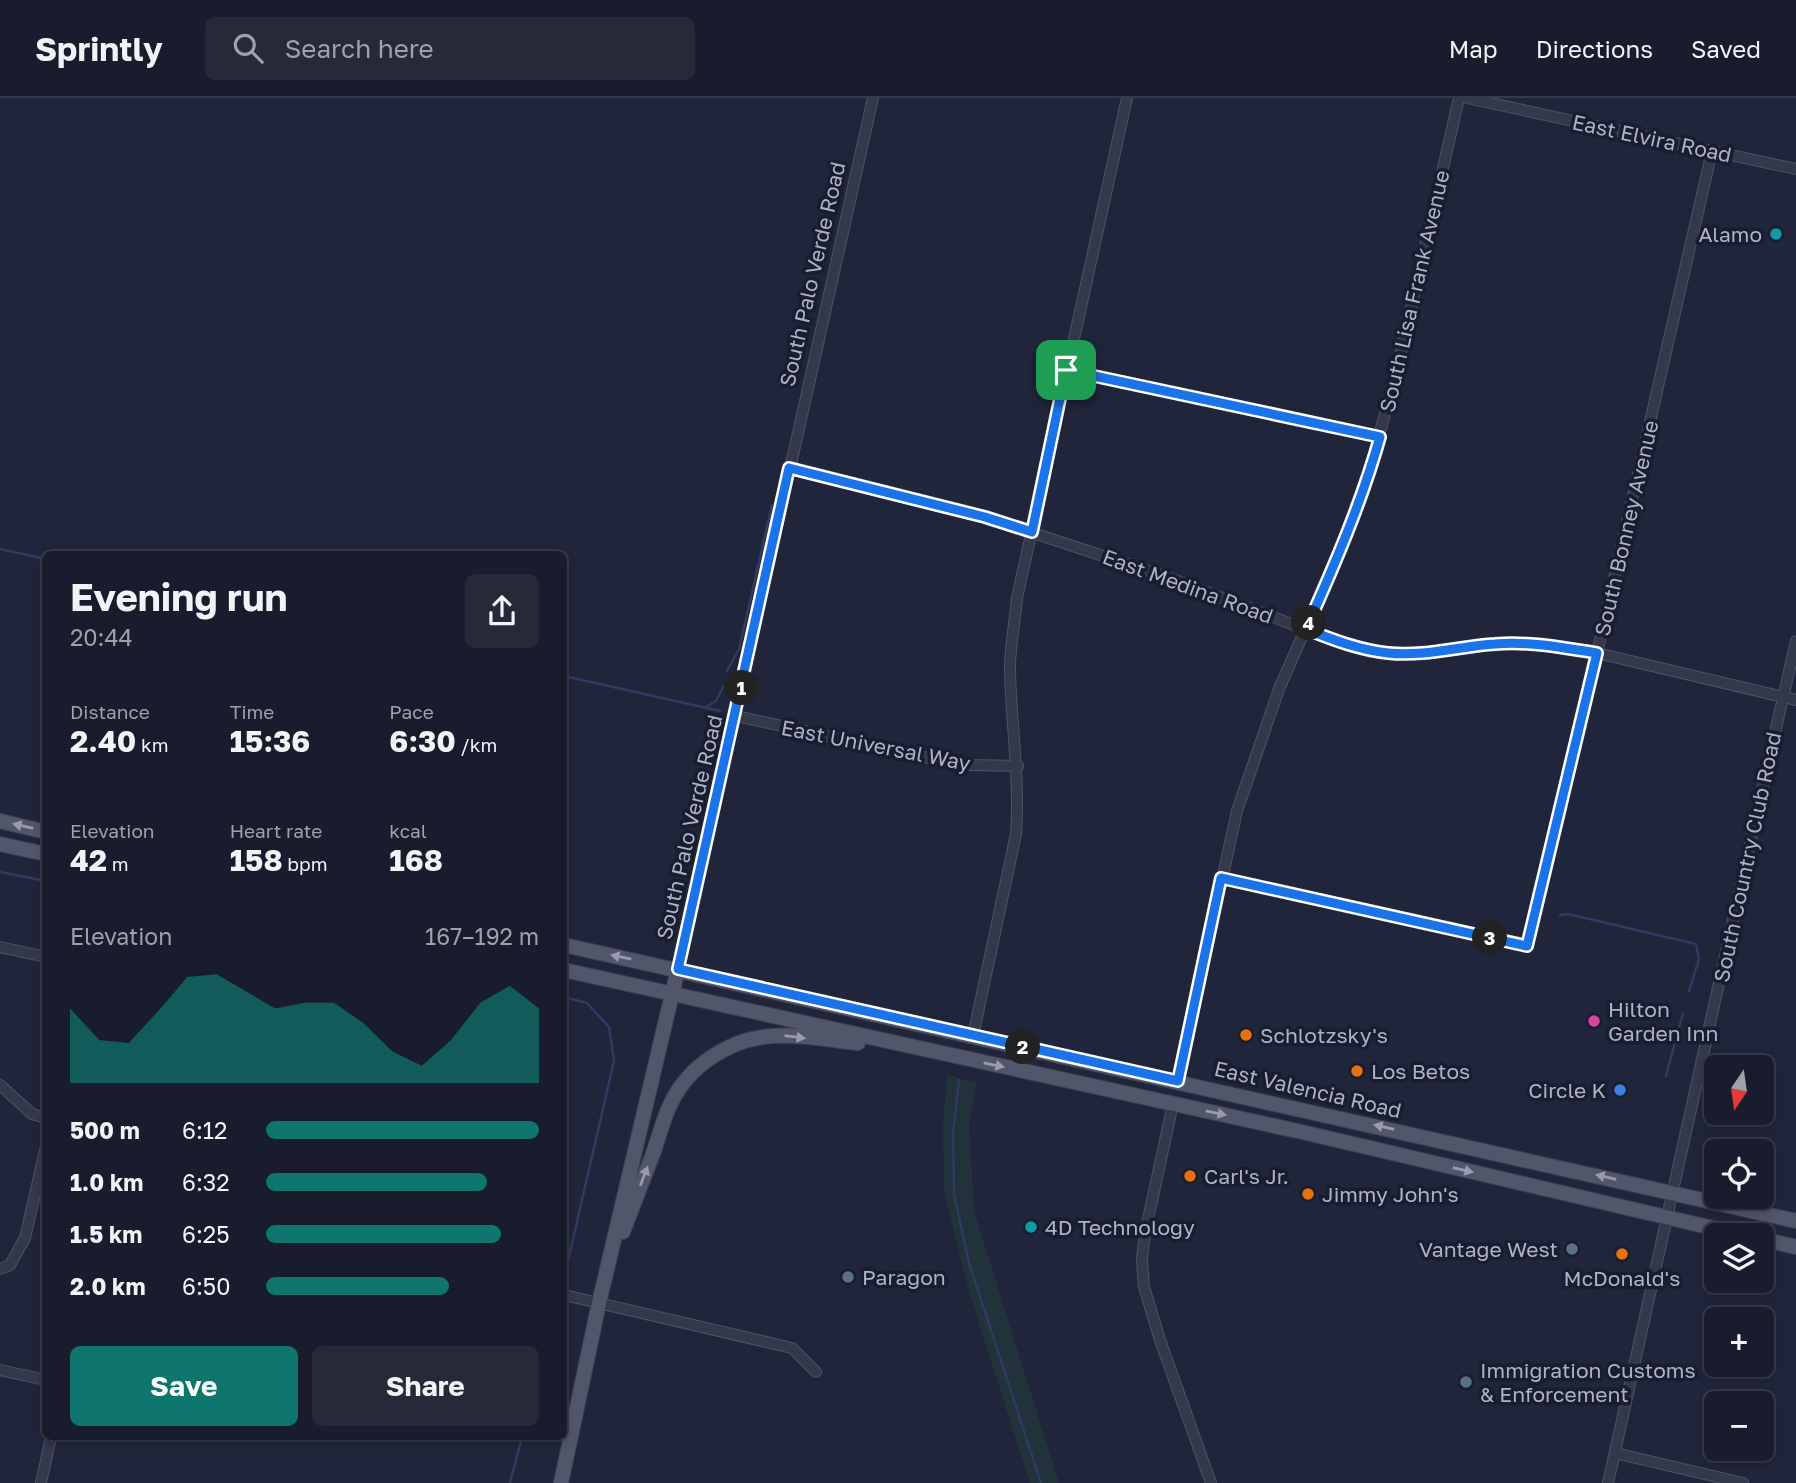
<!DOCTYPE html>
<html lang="en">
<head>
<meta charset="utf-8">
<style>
	:root { --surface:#181c2c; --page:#252938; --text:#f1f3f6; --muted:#9fa1a9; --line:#363a48; --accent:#0f766e }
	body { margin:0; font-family:"Golos Text",sans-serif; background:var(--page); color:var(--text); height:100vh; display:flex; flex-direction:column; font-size:26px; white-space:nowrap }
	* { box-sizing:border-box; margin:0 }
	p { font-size:23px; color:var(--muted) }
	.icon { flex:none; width:38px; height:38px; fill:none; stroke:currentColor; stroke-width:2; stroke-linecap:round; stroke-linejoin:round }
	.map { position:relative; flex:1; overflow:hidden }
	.sheet { position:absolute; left:42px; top:453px; width:525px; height:889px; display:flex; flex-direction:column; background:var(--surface); border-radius:10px; box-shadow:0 4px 10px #0003,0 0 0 2px var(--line) }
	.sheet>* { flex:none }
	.needle { width:46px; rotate:193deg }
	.buttons { position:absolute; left:1704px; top:957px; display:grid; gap:14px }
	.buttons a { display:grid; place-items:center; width:70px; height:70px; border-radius:10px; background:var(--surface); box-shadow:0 4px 10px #0003,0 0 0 2px var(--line); font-size:35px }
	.pin { position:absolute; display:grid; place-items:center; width:60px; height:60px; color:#fff; margin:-30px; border-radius:14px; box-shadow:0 4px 10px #0006 }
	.km { position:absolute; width:35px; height:35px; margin:-18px; border-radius:50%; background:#222; color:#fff; font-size:19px; line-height:35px; text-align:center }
	.round { display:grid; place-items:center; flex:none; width:74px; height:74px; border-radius:10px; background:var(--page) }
	.head { display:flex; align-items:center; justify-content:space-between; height:119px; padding:0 28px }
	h1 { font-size:38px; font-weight:700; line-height:52px }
	.figures { display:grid; grid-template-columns:repeat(3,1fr); gap:10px; height:119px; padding:7px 28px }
	.figures div { display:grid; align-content:center }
	.figures b { font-size:30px; font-weight:700 }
	.figures small { font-size:19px; font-weight:400 }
	.figures p { font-size:19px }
	.chart { height:196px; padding:14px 28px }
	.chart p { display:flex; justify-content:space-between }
	.chart svg { width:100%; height:126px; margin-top:7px; fill:var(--accent); opacity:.7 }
	.action { display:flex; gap:14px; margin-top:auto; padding:14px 28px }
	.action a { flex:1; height:80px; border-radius:10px; background:var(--accent); color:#fff; font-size:28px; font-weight:700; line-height:80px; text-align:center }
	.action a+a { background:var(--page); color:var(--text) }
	ul { padding:0 28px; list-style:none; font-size:23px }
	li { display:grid; grid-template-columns:112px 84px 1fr; align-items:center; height:52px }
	li i { height:18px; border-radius:9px; background:var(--accent) }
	header { display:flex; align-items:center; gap:42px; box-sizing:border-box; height:98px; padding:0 35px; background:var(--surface); border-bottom:2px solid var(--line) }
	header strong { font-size:33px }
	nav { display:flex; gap:38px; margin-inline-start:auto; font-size:24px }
	.search { width:490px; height:63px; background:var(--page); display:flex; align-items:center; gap:18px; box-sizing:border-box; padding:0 24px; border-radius:10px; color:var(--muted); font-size:26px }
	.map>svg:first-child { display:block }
</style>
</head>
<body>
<header>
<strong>Sprintly</strong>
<div class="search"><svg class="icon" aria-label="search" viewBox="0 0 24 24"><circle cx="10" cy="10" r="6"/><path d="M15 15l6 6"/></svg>Search here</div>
<nav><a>Map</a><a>Directions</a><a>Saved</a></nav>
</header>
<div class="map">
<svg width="1796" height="1385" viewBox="0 0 1796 1385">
	<rect width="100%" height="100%" fill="#20253b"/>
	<!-- green -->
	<path fill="#22333c" d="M947 977 977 985 969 1024 974 1113 1059 1385H1030L970 1197 944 1093 943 1025Z"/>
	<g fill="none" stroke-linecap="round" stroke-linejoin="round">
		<!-- stream -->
		<g stroke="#313a61" stroke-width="2.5">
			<path d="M0 451 46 461"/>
			<path d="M727 573 739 551 772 407"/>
			<path d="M564 578 720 613"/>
			<path d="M706 609 716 603 723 589"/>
			<path d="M0 774 46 783"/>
			<path d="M1560 817 1568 816 1696 846 1699 861 1689 893"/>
			<path d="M564 899 587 905 609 929 614 963 564 1180"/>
			<path d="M1666 978 1683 915"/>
			<path d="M959 982 953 1033 954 1096 969 1165 1041 1385"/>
			<path d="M510 1385 522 1339"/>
		</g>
		<defs>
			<g id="minor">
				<path d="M1467 0 1796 71"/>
				<path d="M1067 272 1380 339"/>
				<path d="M789 370 985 419 1170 480 1347 547 1390 556 1432 555 1496 546H1539L1597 555 1796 602"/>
				<path d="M736 618 938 662 971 667 1018 668"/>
				<path d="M1221 780 1527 848 1597 555 1712 53"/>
				<path d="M0 849 46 859"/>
				<path d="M678 871 873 0"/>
				<path d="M973 938 1016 736C1020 679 1011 627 1010 571 1010 548 1015 524 1017 500L1127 0"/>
				<path d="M1178 983 1237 713 1279 591 1348 434 1366 386 1397 271 1459 0"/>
				<path d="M0 987 32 1016 46 1020"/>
				<path d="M1173 1006 1145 1135 1142 1162 1144 1189 1160 1242 1211 1385"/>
				<path d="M0 1171 10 1167 25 1140 46 1048"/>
				<path d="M564 1197 792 1250 816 1274"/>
				<path d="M0 1272 46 1282"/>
				<path d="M1615 1355 1743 1385"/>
				<path d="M41 1385 51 1339"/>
				<path d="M1608 1385C1671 1104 1731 823 1796 543"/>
			</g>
			<g id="major">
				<path d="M0 723 46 734"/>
				<path d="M0 746 46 756"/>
				<path d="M564 847 1796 1123"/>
				<path d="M564 872 1302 1034 1747 1138"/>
				<path d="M623 1134C633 1107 644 1080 654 1053 659 1038 663 1022 670 1007 688 968 729 941 772 938 800 936 830 942 858 945"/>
				<path d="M1762 1141 1796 1149"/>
				<path d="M561 1385 599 1205 678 871"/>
			</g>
		</defs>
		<!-- minor casing -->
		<use href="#minor" stroke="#4f5266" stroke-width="12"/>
		<!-- major casing -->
		<use href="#major" stroke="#3d4154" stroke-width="16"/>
		<!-- minor -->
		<use href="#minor" stroke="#34384b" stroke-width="10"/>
		<!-- major -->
		<use href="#major" stroke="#52566b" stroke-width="14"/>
	</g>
	<!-- one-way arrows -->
	<defs><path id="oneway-solid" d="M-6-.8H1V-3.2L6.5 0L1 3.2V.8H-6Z" transform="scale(1.75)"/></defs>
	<g fill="#989bb0">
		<use href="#oneway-solid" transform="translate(23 728) rotate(-167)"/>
		<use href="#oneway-solid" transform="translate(621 859) rotate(-168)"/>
		<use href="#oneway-solid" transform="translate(795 939) rotate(7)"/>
		<use href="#oneway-solid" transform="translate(994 967) rotate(12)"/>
		<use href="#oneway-solid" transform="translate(1216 1015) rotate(12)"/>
		<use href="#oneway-solid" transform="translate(1384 1029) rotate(-167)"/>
		<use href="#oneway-solid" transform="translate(1463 1072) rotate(13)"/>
		<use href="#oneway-solid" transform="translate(644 1078) rotate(-69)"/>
		<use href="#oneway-solid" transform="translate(1606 1079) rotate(-167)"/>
	</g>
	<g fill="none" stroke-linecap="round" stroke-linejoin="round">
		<defs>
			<path id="route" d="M1066 272 1380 339C1361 406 1334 468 1306 531 1333 542 1360 552 1388 555 1425 559 1460 548 1495 546 1530 543 1563 550 1597 555L1527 848 1221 780 1178 983 678 871 789 370 985 419 1032 434Z"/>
		</defs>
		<!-- route casing -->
		<use href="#route" stroke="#fff" stroke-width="14"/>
		<!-- route -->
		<use href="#route" stroke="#1a73e8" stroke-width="9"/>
	</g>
	<!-- markers -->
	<g fill="#0f9aa8" stroke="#191d30" stroke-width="2.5">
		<circle cx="1776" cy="136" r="7"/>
		<circle cx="1031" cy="1129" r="7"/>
	</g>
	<circle fill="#d1479c" stroke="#191d30" stroke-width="2.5" cx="1594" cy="923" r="7"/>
	<g fill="#e8710a" stroke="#191d30" stroke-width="2.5">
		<circle cx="1246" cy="937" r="7"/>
		<circle cx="1357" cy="973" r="7"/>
		<circle cx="1190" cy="1078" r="7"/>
		<circle cx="1308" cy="1096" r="7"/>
		<circle cx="1622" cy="1156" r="7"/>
	</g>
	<circle fill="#3f7fe0" stroke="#191d30" stroke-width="2.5" cx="1620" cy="992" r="7"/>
	<g fill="#5c6f8a" stroke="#191d30" stroke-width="2.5">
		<circle cx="1572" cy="1151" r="7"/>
		<circle cx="848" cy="1179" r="7"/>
		<circle cx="1466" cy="1284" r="7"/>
	</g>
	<g text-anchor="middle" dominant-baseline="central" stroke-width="7" stroke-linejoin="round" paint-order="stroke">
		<!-- street labels -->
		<g font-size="21" fill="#afb2c7" stroke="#191d30">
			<text transform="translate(1652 40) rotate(12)">East Elvira Road</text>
			<text transform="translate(812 176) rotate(-77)">South Palo Verde Road</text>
			<text transform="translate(1414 193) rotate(-77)">South Lisa Frank Avenue</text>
			<text transform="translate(1626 430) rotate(-77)">South Bonney Avenue</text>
			<text transform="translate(1188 488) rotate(20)">East Medina Road</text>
			<text transform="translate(876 647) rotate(11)">East Universal Way</text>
			<text transform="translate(689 729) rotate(-77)">South Palo Verde Road</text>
			<text transform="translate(1747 759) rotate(-78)">South Country Club Road</text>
			<text transform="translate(1308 991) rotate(13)">East Valencia Road</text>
		</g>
		<!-- poi labels -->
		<g font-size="21" fill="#afb2c7" stroke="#191d30" text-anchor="start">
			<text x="1762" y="136" text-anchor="end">Alamo</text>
			<text x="1608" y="911">Hilton<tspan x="1608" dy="24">Garden Inn</tspan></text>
			<text x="1260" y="937">Schlotzsky's</text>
			<text x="1371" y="973">Los Betos</text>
			<text x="1606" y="992" text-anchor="end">Circle K</text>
			<text x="1204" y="1078">Carl's Jr.</text>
			<text x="1322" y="1096">Jimmy John's</text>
			<text x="1045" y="1129">4D Technology</text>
			<text x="1558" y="1151" text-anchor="end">Vantage West</text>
			<text x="862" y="1179">Paragon</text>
			<text x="1622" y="1180" text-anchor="middle">McDonald's</text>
			<text x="1480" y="1272">Immigration Customs<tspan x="1480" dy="24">&amp; Enforcement</tspan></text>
		</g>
	</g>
</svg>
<div class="buttons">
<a><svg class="needle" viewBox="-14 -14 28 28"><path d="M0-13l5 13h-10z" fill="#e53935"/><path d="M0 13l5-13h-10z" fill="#9fa1a9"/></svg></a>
<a><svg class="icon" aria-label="locate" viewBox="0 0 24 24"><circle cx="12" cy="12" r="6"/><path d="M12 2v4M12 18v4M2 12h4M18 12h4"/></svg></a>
<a><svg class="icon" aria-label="layers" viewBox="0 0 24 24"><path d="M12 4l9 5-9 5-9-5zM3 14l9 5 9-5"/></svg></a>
<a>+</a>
<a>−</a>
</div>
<div class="pin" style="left:1066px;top:272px;background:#1e9e55"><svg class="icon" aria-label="arrive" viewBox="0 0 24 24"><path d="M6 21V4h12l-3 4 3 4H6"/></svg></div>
<b class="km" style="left:742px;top:590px">1</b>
<b class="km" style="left:1023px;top:949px">2</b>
<b class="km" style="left:1490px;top:840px">3</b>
<b class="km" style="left:1309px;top:525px">4</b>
<section class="sheet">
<div class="head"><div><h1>Evening run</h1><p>20:44</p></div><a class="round"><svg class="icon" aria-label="share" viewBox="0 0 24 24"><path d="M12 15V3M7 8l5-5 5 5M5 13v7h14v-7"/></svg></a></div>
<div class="figures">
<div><p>Distance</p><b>2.40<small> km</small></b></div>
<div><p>Time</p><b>15:36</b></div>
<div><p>Pace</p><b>6:30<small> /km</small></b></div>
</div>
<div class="figures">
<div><p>Elevation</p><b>42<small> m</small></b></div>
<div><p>Heart rate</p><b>158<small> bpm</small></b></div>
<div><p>kcal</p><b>168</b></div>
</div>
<div class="chart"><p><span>Elevation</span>167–192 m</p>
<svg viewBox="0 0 160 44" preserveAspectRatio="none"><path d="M0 44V18L10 29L20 30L30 19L40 7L50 6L60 12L70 18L80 16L90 16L100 23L110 33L120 38L130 29L140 16L150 10L160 18V44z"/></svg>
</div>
<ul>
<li><b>500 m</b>6:12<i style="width:100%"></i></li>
<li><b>1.0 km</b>6:32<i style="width:81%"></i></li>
<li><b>1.5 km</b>6:25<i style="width:86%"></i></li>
<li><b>2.0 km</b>6:50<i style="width:67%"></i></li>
</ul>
<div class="action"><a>Save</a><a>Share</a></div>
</section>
</div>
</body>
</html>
